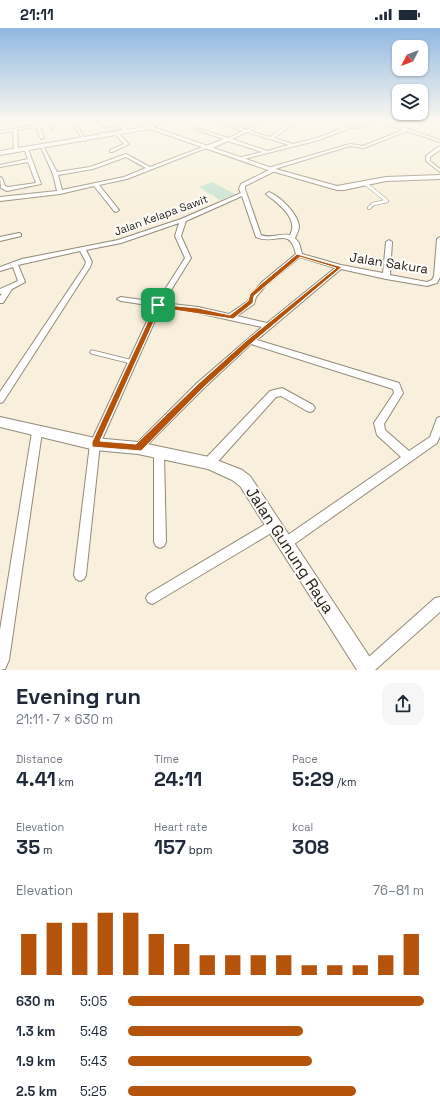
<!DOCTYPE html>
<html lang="en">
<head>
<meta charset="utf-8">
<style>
	:root { --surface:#fff; --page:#f6f6f7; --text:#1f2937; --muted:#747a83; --accent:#b45309 }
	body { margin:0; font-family:"Space Grotesk",sans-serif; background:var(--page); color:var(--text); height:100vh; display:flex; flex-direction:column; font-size:15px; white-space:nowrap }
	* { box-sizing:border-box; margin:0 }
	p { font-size:13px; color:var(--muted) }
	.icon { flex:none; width:22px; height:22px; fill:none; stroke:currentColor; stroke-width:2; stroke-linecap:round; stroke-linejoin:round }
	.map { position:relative; height:642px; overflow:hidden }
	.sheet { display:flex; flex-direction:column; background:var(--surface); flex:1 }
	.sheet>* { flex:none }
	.needle { width:26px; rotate:228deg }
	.controls { position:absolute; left:392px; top:12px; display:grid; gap:8px }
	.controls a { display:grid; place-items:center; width:36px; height:36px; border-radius:8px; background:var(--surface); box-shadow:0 1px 3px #0004; font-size:20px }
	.pin { position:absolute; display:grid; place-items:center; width:34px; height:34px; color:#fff; margin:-17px; border-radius:8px; box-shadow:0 2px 6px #0006 }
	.round { display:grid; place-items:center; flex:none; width:42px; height:42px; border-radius:12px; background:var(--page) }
	.head { display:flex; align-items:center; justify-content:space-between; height:68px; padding:0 16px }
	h1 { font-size:22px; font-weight:700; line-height:30px }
	.figures { display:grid; grid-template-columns:repeat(3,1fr); gap:6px; height:68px; padding:4px 16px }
	.figures div { display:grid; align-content:center }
	.figures b { font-size:20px; font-weight:700 }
	.figures small { font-size:11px; font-weight:400 }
	.figures p { font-size:11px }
	.chart { height:112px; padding:8px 16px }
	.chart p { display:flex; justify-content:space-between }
	.chart svg { width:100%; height:72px; margin-top:4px; stroke:var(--accent); stroke-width:6 }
	ul { padding:0 16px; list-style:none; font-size:13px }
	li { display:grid; grid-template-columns:64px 48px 1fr; align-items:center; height:30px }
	li i { height:10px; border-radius:5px; background:var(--accent) }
	.status { display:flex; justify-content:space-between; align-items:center; height:28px; padding:0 20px; background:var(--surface); direction:ltr }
	.status svg { height:11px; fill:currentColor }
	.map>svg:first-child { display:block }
</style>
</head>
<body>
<div class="status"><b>21:11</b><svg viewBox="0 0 49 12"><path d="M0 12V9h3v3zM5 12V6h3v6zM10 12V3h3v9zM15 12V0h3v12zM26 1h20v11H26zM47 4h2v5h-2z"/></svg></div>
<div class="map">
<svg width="440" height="642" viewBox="0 0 440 642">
	<rect width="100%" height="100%" fill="#f8f0dc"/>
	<!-- green -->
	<path fill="#c7e3d3" d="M212 154 235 166 220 172 199 159Z"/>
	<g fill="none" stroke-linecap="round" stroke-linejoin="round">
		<defs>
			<path id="service-far2" d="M91 92 104 108"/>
			<path id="service-far1" d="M366 156 387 173 373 176 369 180"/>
			<path id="service" d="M92 324 132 334"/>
			<g id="minor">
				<path d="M16 92H28L0 97V95Z"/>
				<path d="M37 92 44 110 41 111 36 99 17 102 18 123 14 122 13 103 0 105V103L36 97 34 93Z"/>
				<path d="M47 92H51L53 101H51Z"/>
				<path d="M70 92H74L86 113H84Z"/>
				<path d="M91 92H96L104 101 119 98 113 92H118L127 102 124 103 121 100 102 103Z"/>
				<path d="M135 92H141L150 98 165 92H172L150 100Z"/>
				<path d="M210 92H217L247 102 262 92H267L250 103 270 109 294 92H299L274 110 293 116 317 110 351 97 357 98 372 92H382L440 112V114L407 103 364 120 350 118 275 141V143L245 158V161L261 207C270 211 280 205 290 207 299 191 279 176 267 167L266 166 269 164C280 169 297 184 299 198 299 202 297 206 295 210L299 215 302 226 341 237 383 245 386 214 389 212 392 214 390 247 427 254 432 252 434 248 437 211 440 209V249L437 255 427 258 386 251 341 241 257 312 399 355 403 365 384 396 385 402 409 423 430 409 437 390 440 389V408L437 415 290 519 286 521 282 519 280 515 282 511 401 429 377 407 374 395 394 365 393 361 251 316 203 361 141 423 138 425 135 423 133 420 135 417 197 355 262 299 198 285 161 279 100 416 86 547 84 551 80 553 76 551 74 547 90 416 154 278 121 273 117 271 121 269 157 274 185 230 175 208 179 195 121 215 86 222 92 234 90 239 3 374 0 375V364L84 239 86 234 80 223 18 237 25 254 12 261 3 275H0V268L2 266H0V261L18 253 13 239 0 243V239L22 231 118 212 181 191 241 165 239 161 241 156 269 142 268 140 350 116 363 118 403 102 377 93 357 100 352 99 319 112 240 132 238 131V130L262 124 228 113 210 121 206 120 127 151 99 157 119 182 116 184 114 183 94 158 60 166 0 173V169L57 163 53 146 40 117 43 118 57 144 90 139 126 126 150 139 224 111 196 102V100L228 110 243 103ZM247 104 289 117 267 123 232 111ZM126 129 146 140 124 149 62 162 58 147 93 141ZM242 168 256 209C276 218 289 197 296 226L262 254 251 267 248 273 229 286 198 279 163 275 191 230 181 208 186 193ZM300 229 335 240 267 295 237 288 254 276 256 269 266 257Z"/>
				<path d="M116 105H118L129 116 112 124H110V122L124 116 116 107Z"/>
				<path d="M438 119H440V122L430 129V133L440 141V144L426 133V128Z"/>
				<path d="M24 120 28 121 41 156 7 163 1 160 0 149 2 150 5 158 8 159 36 155 28 134 0 139V137L28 131Z"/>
				<path d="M19 205 21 206V208L0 213V209Z"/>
				<path d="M282 360 313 377 315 380 313 383 310 384 307 383 281 368 276 369 213 439 209 440 205 439 204 435 205 431 270 363Z"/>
				<path d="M37 400 40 401 42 404 9 632 5 641 0 642V602L32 404 34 401Z"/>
				<path d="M159 421 163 423 164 426 166 514 164 518 160 520 156 518 154 514V426L155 423Z"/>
				<path d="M274 491 278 493 280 497 278 501 156 574 152 576 148 574 146 570 148 566Z"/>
				<path d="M440 569V584L375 642H361L360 640 362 635 435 570Z"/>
			</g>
			<g id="tertiary">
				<path d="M150 98 272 140 337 158 386 149 440 147V151L386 153 344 162H337L268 142 150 101 0 127V123Z"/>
				<path d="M0 389 95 410 138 414 209 429 242 442 250 448 373 634 375 642H357L240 458 232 452 208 441 138 426 95 422 0 399Z"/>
			</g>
		</defs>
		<!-- service-far2 casing -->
		<use href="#service-far2" stroke="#928a79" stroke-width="3"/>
		<!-- service-far1 casing -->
		<use href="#service-far1" stroke="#928a79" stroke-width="4"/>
		<!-- service casing -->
		<use href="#service" stroke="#928a79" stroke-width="5"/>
		<!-- minor casing -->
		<use href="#minor" stroke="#928a79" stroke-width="2"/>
		<!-- tertiary casing -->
		<use href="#tertiary" stroke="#928a79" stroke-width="2"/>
		<!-- service-far2 -->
		<use href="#service-far2" stroke="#fff" stroke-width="2"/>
		<!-- service-far1 -->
		<use href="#service-far1" stroke="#fff" stroke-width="3"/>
		<!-- service -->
		<use href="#service" stroke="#fff" stroke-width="3.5"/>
		<!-- minor -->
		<use href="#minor" fill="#fff" fill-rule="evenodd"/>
		<!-- tertiary -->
		<use href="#tertiary" fill="#fff" fill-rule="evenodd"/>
	</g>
	<!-- sky -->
	<linearGradient id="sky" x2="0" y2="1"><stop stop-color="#8fb8e2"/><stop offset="0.51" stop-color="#fcf8ef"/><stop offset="1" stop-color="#fcf8ef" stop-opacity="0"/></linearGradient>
	<rect width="440" height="182" fill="url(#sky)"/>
	<!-- route -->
	<path fill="#b45309" stroke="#fff" fill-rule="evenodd" d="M297 226 342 239 252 315 203 360 141 423 92 419V414L156 276 198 280 230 287 248 273 250 266 261 256ZM300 229 336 240 247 312 198 356 136 416 100 413 160 280 233 291 253 275 254 268Z"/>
	<g text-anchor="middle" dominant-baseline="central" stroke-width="4" stroke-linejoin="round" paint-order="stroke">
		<!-- far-street labels -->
		<g font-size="11" fill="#26231c" stroke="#fffdfa">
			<text transform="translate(161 187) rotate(-20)">Jalan Kelapa Sawit</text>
		</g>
		<!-- street labels -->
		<g font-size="13" fill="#26231c" stroke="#fffdfa">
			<text transform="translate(389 235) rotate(9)">Jalan Sakura</text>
		</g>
		<!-- near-street labels -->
		<g font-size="16" fill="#26231c" stroke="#fffdfa">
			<text transform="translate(290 522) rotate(57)">Jalan Gunung Raya</text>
		</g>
	</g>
</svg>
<div class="controls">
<a><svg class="needle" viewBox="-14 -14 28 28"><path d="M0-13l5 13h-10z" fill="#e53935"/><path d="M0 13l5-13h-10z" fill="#747a83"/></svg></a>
<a><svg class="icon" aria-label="layers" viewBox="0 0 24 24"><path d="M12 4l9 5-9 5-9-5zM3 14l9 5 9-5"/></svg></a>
</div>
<div class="pin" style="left:158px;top:277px;background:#1e9e55"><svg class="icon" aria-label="arrive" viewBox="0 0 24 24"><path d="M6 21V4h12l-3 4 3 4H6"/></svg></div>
</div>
<section class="sheet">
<div class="head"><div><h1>Evening run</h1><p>21:11 · 7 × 630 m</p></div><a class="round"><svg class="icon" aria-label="share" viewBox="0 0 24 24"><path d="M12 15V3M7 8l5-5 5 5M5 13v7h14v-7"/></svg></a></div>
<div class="figures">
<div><p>Distance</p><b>4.41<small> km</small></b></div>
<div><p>Time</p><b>24:11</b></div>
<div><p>Pace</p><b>5:29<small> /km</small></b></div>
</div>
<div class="figures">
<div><p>Elevation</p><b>35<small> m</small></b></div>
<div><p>Heart rate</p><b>157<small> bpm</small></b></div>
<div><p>kcal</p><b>308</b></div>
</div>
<div class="chart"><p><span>Elevation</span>76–81 m</p>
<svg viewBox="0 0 160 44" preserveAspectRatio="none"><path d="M5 44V19M15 44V12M25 44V12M35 44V6M45 44V6M55 44V19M65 44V25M75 44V32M85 44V32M95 44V32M105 44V32M115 44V38M125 44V38M135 44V38M145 44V32M155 44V19"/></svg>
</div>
<ul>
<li><b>630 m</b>5:05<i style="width:100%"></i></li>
<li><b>1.3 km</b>5:48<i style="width:59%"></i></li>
<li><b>1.9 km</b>5:43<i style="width:62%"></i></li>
<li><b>2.5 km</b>5:25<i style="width:77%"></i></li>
</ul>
</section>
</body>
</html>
